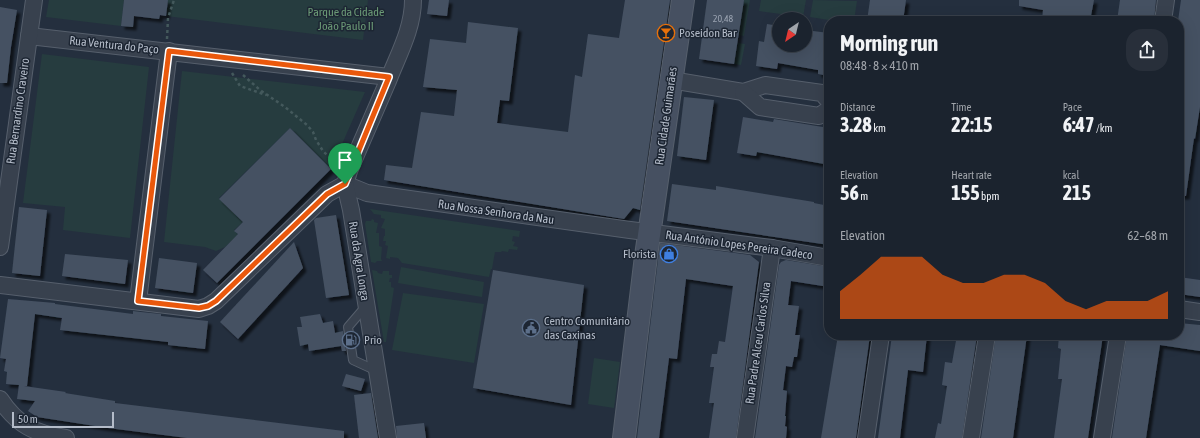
<!DOCTYPE html>
<html lang="en">
<head>
<meta charset="utf-8">
<style>
	:root { --surface:#1b232e; --page:#282f3a; --text:#f1f3f6; --muted:#a0a4aa; --line:#39404a; --accent:#ea580c }
	body { margin:0; font-family:"Asap Condensed",sans-serif; background:var(--page); color:var(--text); height:100vh; display:flex; flex-direction:column; font-size:15px; white-space:nowrap }
	* { box-sizing:border-box; margin:0 }
	p { font-size:13px; color:var(--muted) }
	.icon { flex:none; width:22px; height:22px; fill:none; stroke:currentColor; stroke-width:2; stroke-linecap:round; stroke-linejoin:round }
	.map { position:relative; flex:1; overflow:hidden }
	.drawer { position:absolute; left:824px; top:16px; width:360px; height:324px; display:flex; flex-direction:column; background:var(--surface); border-radius:16px; box-shadow:0 4px 16px #0002,0 0 0 1px var(--line) }
	.drawer>* { flex:none }
	.needle { width:26px; rotate:215deg }
	.fabs { position:absolute; left:772px; top:12px; display:grid; gap:8px }
	.fabs a { display:grid; place-items:center; width:40px; height:40px; border-radius:50%; background:var(--surface); box-shadow:0 4px 16px #0002,0 0 0 1px var(--line); font-size:20px }
	.scale { position:absolute; left:12px; bottom:10px; width:102px; box-sizing:border-box; padding-left:4px; border:2px solid #b4bcc9; border-top:0; font-size:11px; line-height:14px; white-space:nowrap; color:#b4bcc9; -webkit-text-stroke:3px #1d2633; paint-order:stroke }
	.pin { position:absolute; display:grid; place-items:center; width:34px; height:34px; color:#fff; margin:-41px -17px; border-radius:50% 50% 50% 0; rotate:-45deg; box-shadow:0 0 4px #0007 }
	.pin .icon { rotate:45deg }
	.round { display:grid; place-items:center; flex:none; width:42px; height:42px; border-radius:16px; background:var(--page) }
	.headline { display:flex; align-items:center; justify-content:space-between; height:68px; padding:0 16px }
	h1 { font-size:22px; font-weight:700; line-height:30px }
	.metrics { display:grid; grid-template-columns:repeat(3,1fr); gap:6px; height:68px; padding:4px 16px }
	.metrics div { display:grid; align-content:center }
	.metrics b { font-size:20px; font-weight:700 }
	.metrics small { font-size:11px; font-weight:400 }
	.metrics p { font-size:11px }
	.chart { height:112px; padding:8px 16px }
	.chart p { display:flex; justify-content:space-between }
	.chart svg { width:100%; height:72px; margin-top:4px; fill:var(--accent); opacity:.7 }
	.map>svg:first-child { display:block }
</style>
</head>
<body>
<div class="map">
<svg width="1200" height="438" viewBox="0 0 1200 438">
	<defs>
		<filter id="shadow"><feDropShadow dx="3.5" dy="3.5" stdDeviation="1" flood-color="#0009"/></filter>
	</defs>
	<rect width="100%" height="100%" fill="#242f3e"/>
	<!-- green -->
	<g fill="#263c3f">
		<path d="M49 0H124L121 26 46 17Z"/>
		<path d="M168 0H368L363 40 166 16Z"/>
		<path d="M744 0H750L744 36 739 35Z"/>
		<path d="M761 0H806L803 17 759 11Z"/>
		<path d="M813 0 857 1 854 21H835L810 17Z"/>
		<path d="M738 43 745 44 741 65 734 64Z"/>
		<path d="M42 54 149 67 130 238 63 230 65 207 23 203Z"/>
		<path d="M182 71 365 92 331 169 290 128 219 198 243 222 234 230 238 235 225 247 216 251 205 247 164 242Z"/>
		<path d="M370 209 520 231 519 237 513 236 512 241 515 242 513 246 518 247 517 250 509 249 508 252 502 251 501 252H495L492 269H491L489 277 402 263 398 258 390 257V259L386 258 388 246 385 245 386 241H383L384 236H385V229L381 228 385 219 381 218V215L374 214Z"/>
		<path d="M372 219 374 220V222L378 223 376 233H379V246L382 247 381 259 382 261H377L375 263 371 262 365 224 366 221H371Z"/>
		<path d="M401 267 484 282 482 297 398 283Z"/>
		<path d="M372 270 377 271 378 273 382 274 383 271H389V275H392V278H390L389 282H391V287L394 288 386 342H384Z"/>
		<path d="M403 293 484 304 474 363 392 350Z"/>
		<path d="M594 358 620 362 614 408 588 404Z"/>
	</g>
	<!-- building -->
	<g fill="#455162" filter="url(#shadow)">
		<path d="M124 0H168L166 16 160 15 159 19 134 16 133 27 121 26Z"/>
		<path d="M429 0H449L447 16 427 14Z"/>
		<path d="M625 0H670L640 210 633 208 624 219 384 180 386 165 412 168 421 112 454 116 457 90 423 87 430 39 466 43 468 22 518 28 509 101 500 100 497 123 568 132 575 75 582 77 588 34 619 38Z"/>
		<path d="M707 0H744L734 64 699 59Z"/>
		<path d="M870 0H906L903 21H867Z"/>
		<path d="M1019 0H1094L1090 21H1042L1043 10 1019 6Z"/>
		<path d="M1120 0H1156L1154 21H1117Z"/>
		<path d="M1181 0H1200V107L1195 139 1194 138 1186 196H1179V21H1178Z"/>
		<path d="M0 7 17 10 11 47 7 83H0Z"/>
		<path d="M767 24 779 26V45H805V30L829 33V76L818 74V70L778 63 777 69 756 66 759 41 764 42Z"/>
		<path d="M684 97 714 100 706 160 677 156Z"/>
		<path d="M743 117 773 122 774 119 829 128 824 164 757 152 756 156 737 153Z"/>
		<path d="M290 128 331 169 217 283 203 270 238 234 234 231 243 222 219 199Z"/>
		<path d="M672 184 716 190V186L814 202V203L829 206V245L667 221Z"/>
		<path d="M19 207 47 210 40 276 12 273Z"/>
		<path d="M336 215 349 295 326 298 314 220 316 218Z"/>
		<path d="M294 242 303 268 238 339 220 322Z"/>
		<path d="M660 243 750 255 759 262 736 438H709L714 403H709L714 367H710L712 354H717L719 341 725 342 733 286 686 279 677 359 669 358 659 438H637Z"/>
		<path d="M65 254 128 260 125 284 62 276Z"/>
		<path d="M159 258 197 263 193 293 155 288Z"/>
		<path d="M786 260 829 267V287L791 281 788 305 799 306 795 335H800L797 357H794L792 367 786 366 783 390 787 391 785 416H786L785 426 787 427 786 438H755L779 265 781 262Z"/>
		<path d="M493 270 584 285 571 405 473 388Z"/>
		<path d="M1179 277 1200 280V297L1179 294Z"/>
		<path d="M8 299 55 303V304L133 314V311L141 312 161 314V316L208 321 205 349 168 345V342L60 330 62 318 35 314 27 386H24L66 392 65 393 71 394 115 401V403L344 431V438H187L108 428 37 417 28 411 35 401 17 399 19 385 6 384 7 372 4 371 6 359 0 358Z"/>
		<path d="M320 314 323 323 333 321 335 333 343 331 346 351H342L341 346 309 351 308 344 300 346 297 327H302L300 317Z"/>
		<path d="M1179 323 1200 325V351L1160 345 1146 438H1112L1127 335H1179Z"/>
		<path d="M838 335H870L856 438H821Z"/>
		<path d="M892 335H927L923 372 908 370 900 438H878Z"/>
		<path d="M957 335H977L962 438H935L938 423 941 424 947 386 942 385 945 362 952 363Z"/>
		<path d="M996 335H1027L1013 438H981Z"/>
		<path d="M1059 335H1103L1088 438H1054L1062 379H1058L1061 349 1058 348Z"/>
		<path d="M346 374 365 379 361 391 342 386Z"/>
		<path d="M371 393 378 438H359L354 395Z"/>
		<path d="M424 423 426 438H397L396 426Z"/>
	</g>
	<g fill="none" stroke-linecap="round" stroke-linejoin="round">
		<defs>
			<path id="lane" d="M366 306 348 327 353 360 377 371"/>
			<g id="street">
				<path d="M1163 21 1166 0"/>
				<path d="M29 36 389 77"/>
				<path d="M671 80 743 92 765 85 822 93 829 101"/>
				<path d="M743 92 760 107 819 116 829 109"/>
				<path d="M345 184 367 193 630 230 772 248 829 258"/>
				<path d="M0 247 34 0"/>
				<path d="M0 285 199 309 208 306 216 301 327 194 345 184"/>
				<path d="M138 301 169 51"/>
				<path d="M1179 309 1200 312"/>
				<path d="M0 399C17 425 35 434 66 438"/>
				<path d="M388 438 351 210 345 184 349 171C362 141 375 111 388 81 398 55 413 29 413 0"/>
				<path d="M745 438 772 248"/>
				<path d="M866 438 881 335"/>
				<path d="M971 438 987 335"/>
				<path d="M1102 438 1118 335"/>
			</g>
			<path id="secondary" d="M624 438 646 256 683 0"/>
		</defs>
		<!-- lane casing -->
		<use href="#lane" stroke="#565f6c" stroke-width="10"/>
		<!-- street casing -->
		<use href="#street" stroke="#565f6c" stroke-width="18"/>
		<!-- secondary casing -->
		<use href="#secondary" stroke="#565f6c" stroke-width="24"/>
		<!-- path -->
		<g stroke="#44595c" stroke-width="2.5" stroke-dasharray="3 3" stroke-linecap="butt">
			<path d="M167 39 168 18 174 0"/>
			<path d="M232 73 240 86 266 95"/>
			<path d="M243 75 260 90 285 107 307 125 313 132 316 140 323 151 336 164"/>
		</g>
		<!-- lane -->
		<use href="#lane" stroke="#38414e" stroke-width="8"/>
		<!-- street -->
		<use href="#street" stroke="#38414e" stroke-width="16"/>
		<!-- secondary -->
		<use href="#secondary" stroke="#465061" stroke-width="22"/>
	</g>
	<g fill="none" stroke-linecap="round" stroke-linejoin="round">
		<defs>
			<path id="route" d="M169 51 389 77 345 184 327 194 216 301 208 306 199 308 138 301Z"/>
		</defs>
		<!-- route casing -->
		<use href="#route" stroke="#fff" stroke-width="8"/>
		<!-- route -->
		<use href="#route" stroke="#ea580c" stroke-width="5"/>
	</g>
	<!-- icons -->
	<defs>
		<symbol id="bar-ring" viewBox="-11 -11 22 22"><circle r="9.5" fill="#1d2633" stroke="#e8710a" stroke-width="1.5"/><path d="M-6-5H6L.8 .8V4.5H3.5V6h-7V4.5H-.8V.8Z" fill="#e8710a"/></symbol>
		<symbol id="shop-ring" viewBox="-11 -11 22 22"><circle r="9.5" fill="#1d2633" stroke="#3f7fe0" stroke-width="1.5"/><path d="M-5-2.5h2.3a2.7 3.5 0 0 1 5.4 0H5L5.5 6h-11ZM-1.5-2.5h3a1.5 2.3 0 0 0-3 0Z" fill="#3f7fe0"/></symbol>
		<symbol id="civic-ring" viewBox="-11 -11 22 22"><circle r="9.5" fill="#1d2633" stroke="#5c6f8a" stroke-width="1.5"/><path d="M-.6-6.5H3V-4.5H.6V-3L4-1V1h2V6H-6V1h2V-1L-.6-3ZM-1.2 2.5V6h2.4V2.5Z" fill="#5c6f8a"/></symbol>
		<symbol id="fuel-ring" viewBox="-11 -11 22 22"><circle r="9.5" fill="#1d2633" stroke="#5c6f8a" stroke-width="1.5"/><path d="M-5.5-6h7V0h2V4h1.3V-2.5L3-4.5l.8-.8L6-3V5H2.5V1h-1V6h-7ZM-4.2-4.7v3.2H.2V-4.7Z" fill="#5c6f8a"/></symbol>
	</defs>
	<g fill-rule="evenodd">
		<use href="#bar-ring" x="656" y="23" width="20" height="20"/>
		<use href="#shop-ring" x="659" y="244" width="20" height="20"/>
		<use href="#civic-ring" x="521" y="318" width="20" height="20"/>
		<use href="#fuel-ring" x="341" y="330" width="20" height="20"/>
	</g>
	<g text-anchor="middle" dominant-baseline="central" stroke-width="3" stroke-linejoin="round" paint-order="stroke">
		<!-- number labels -->
		<g font-size="10" fill="#98a1af">
			<text x="723" y="18">20,48</text>
		</g>
		<!-- park labels -->
		<g font-size="12" fill="#6b9a76" stroke="#1d2633">
			<text x="346" y="12">Parque da Cidade<tspan x="346" dy="14">João Paulo II</tspan></text>
		</g>
		<!-- poi labels -->
		<g font-size="12" fill="#b4bcc9" stroke="#1d2633" text-anchor="start">
			<text x="679" y="33">Poseidon Bar</text>
			<text x="656" y="254" text-anchor="end">Florista</text>
			<text x="544" y="321">Centro Comunitário<tspan x="544" dy="14">das Caxinas</tspan></text>
			<text x="364" y="340">Prio</text>
		</g>
		<!-- street labels -->
		<g font-size="12" fill="#b4bcc9" stroke="#1d2633">
			<text transform="translate(114 45) rotate(6)">Rua Ventura do Paço</text>
			<text transform="translate(18 111) rotate(-82)">Rua Bernardino Craveiro</text>
			<text transform="translate(666 116) rotate(-82)">Rua Cidade Guimarães</text>
			<text transform="translate(496 212) rotate(8)">Rua Nossa Senhora da Nau</text>
			<text transform="translate(739 245) rotate(8)">Rua António Lopes Pereira Cadeco</text>
			<text transform="translate(359 261) rotate(81)">Rua da Agra Longa</text>
			<text transform="translate(758 343) rotate(-82)">Rua Padre Alceu Carlos Silva</text>
		</g>
	</g>
</svg>
<div class="fabs">
<a><svg class="needle" viewBox="-14 -14 28 28"><path d="M0-13l5 13h-10z" fill="#e53935"/><path d="M0 13l5-13h-10z" fill="#a0a4aa"/></svg></a>
</div>
<div class="scale">50 m</div>
<div class="pin" style="left:345px;top:184px;background:#1e9e55"><svg class="icon" aria-label="arrive" viewBox="0 0 24 24"><path d="M6 21V4h12l-3 4 3 4H6"/></svg></div>
<section class="drawer">
<div class="headline"><div><h1>Morning run</h1><p>08:48 · 8 × 410 m</p></div><a class="round"><svg class="icon" aria-label="share" viewBox="0 0 24 24"><path d="M12 15V3M7 8l5-5 5 5M5 13v7h14v-7"/></svg></a></div>
<div class="metrics">
<div><p>Distance</p><b>3.28<small> km</small></b></div>
<div><p>Time</p><b>22:15</b></div>
<div><p>Pace</p><b>6:47<small> /km</small></b></div>
</div>
<div class="metrics">
<div><p>Elevation</p><b>56<small> m</small></b></div>
<div><p>Heart rate</p><b>155<small> bpm</small></b></div>
<div><p>kcal</p><b>215</b></div>
</div>
<div class="chart"><p><span>Elevation</span>62–68 m</p>
<svg viewBox="0 0 160 44" preserveAspectRatio="none"><path d="M0 44V27L10 17L20 6L30 6L40 6L50 17L60 22L70 22L80 17L90 17L100 22L110 33L120 38L130 33L140 33L150 33L160 27V44z"/></svg>
</div>
</section>
</div>
</body>
</html>
